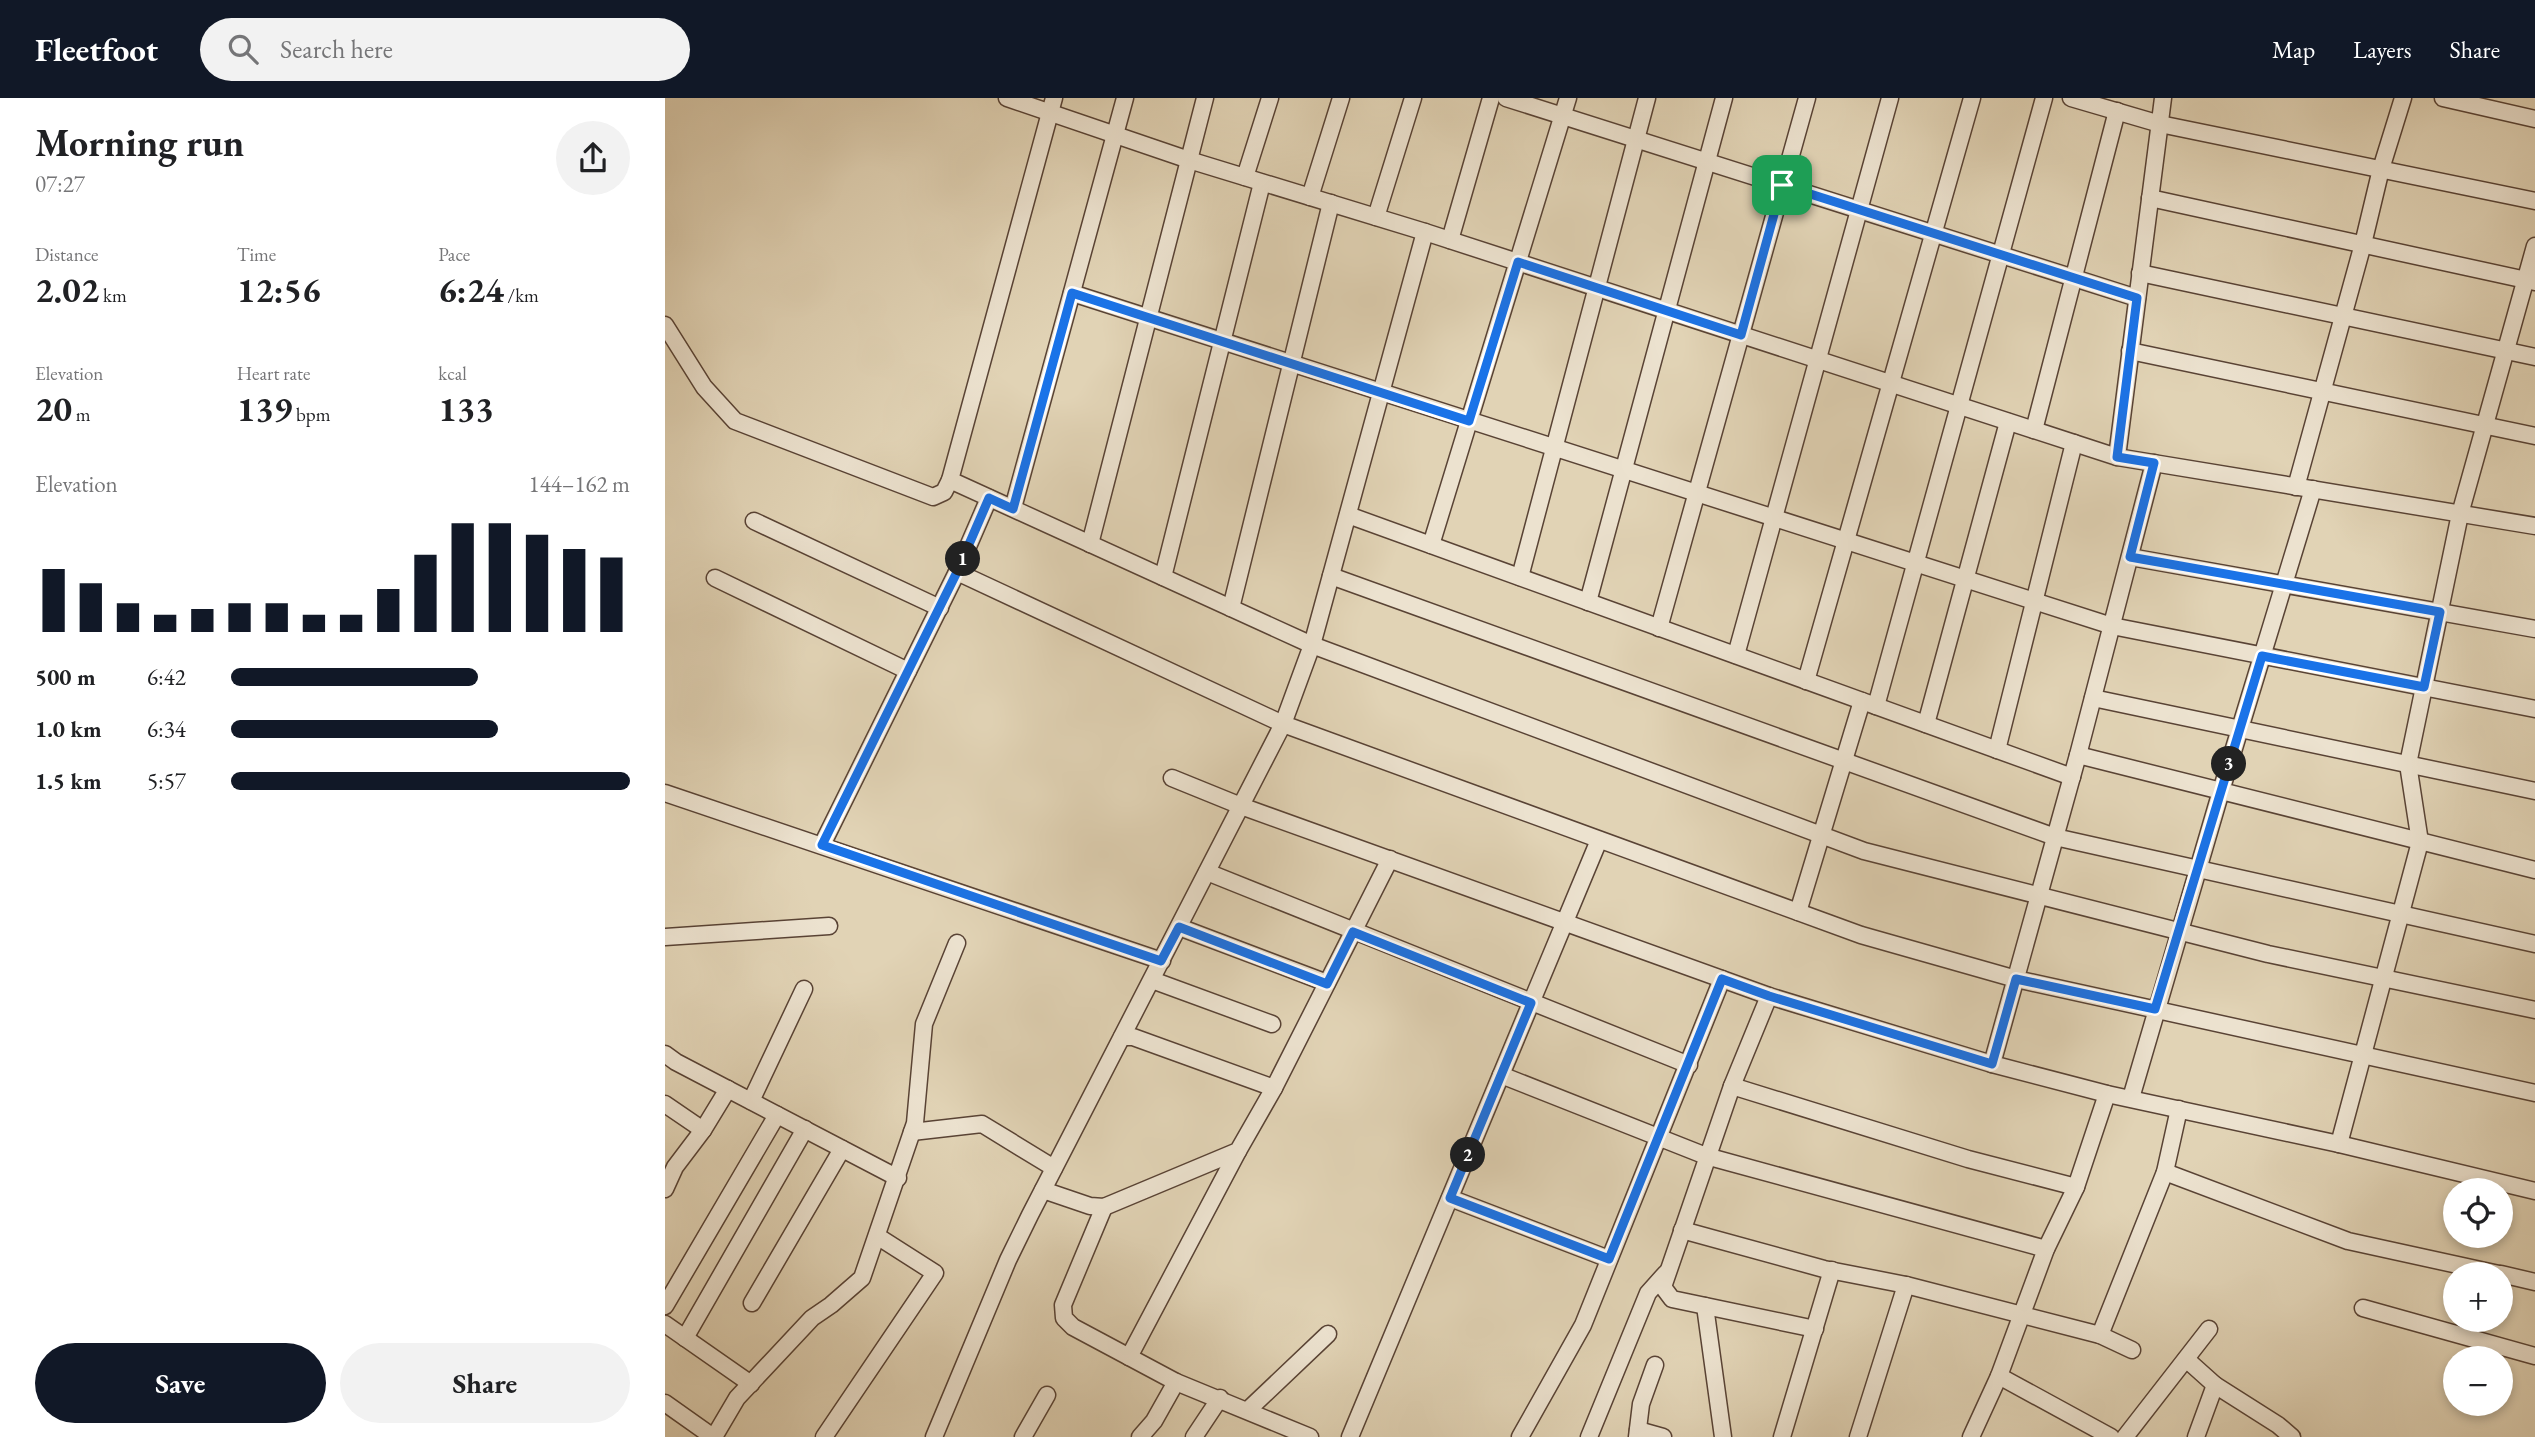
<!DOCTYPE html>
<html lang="en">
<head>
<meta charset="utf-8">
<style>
	:root { --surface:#fff; --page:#f2f2f2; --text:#202124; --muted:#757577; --accent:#111827 }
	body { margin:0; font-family:"EB Garamond",serif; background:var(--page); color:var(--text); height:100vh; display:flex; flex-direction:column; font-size:26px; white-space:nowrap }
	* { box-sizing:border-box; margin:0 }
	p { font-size:23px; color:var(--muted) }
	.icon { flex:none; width:38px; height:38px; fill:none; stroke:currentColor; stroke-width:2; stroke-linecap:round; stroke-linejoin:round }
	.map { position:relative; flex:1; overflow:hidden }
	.drawer { display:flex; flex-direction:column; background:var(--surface); width:665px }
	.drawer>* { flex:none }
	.tools { position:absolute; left:1778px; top:1080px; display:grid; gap:14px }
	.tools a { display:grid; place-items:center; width:70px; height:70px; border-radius:50%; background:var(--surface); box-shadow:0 4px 10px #0003; font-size:35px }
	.pin { position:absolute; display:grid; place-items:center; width:60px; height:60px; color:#fff; margin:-30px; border-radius:14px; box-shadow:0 4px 10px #0006 }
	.km { position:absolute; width:35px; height:35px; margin:-18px; border-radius:50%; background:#222; color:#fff; font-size:19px; line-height:35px; text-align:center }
	.round { display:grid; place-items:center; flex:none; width:74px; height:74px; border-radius:37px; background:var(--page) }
	.summary { display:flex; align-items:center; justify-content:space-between; height:119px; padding:0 35px }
	h1 { font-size:38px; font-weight:700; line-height:52px }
	.figures { display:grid; grid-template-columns:repeat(3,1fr); gap:10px; height:119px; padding:7px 35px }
	.figures div { display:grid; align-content:center }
	.figures b { font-size:35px; font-weight:700 }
	.figures small { font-size:19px; font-weight:400 }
	.figures p { font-size:19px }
	.chart { height:196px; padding:14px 35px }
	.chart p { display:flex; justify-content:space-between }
	.chart svg { width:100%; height:126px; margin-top:7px; stroke:var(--accent); stroke-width:6 }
	.cta { display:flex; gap:14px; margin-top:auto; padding:14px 35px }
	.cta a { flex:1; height:80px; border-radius:42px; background:var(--accent); color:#fff; font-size:28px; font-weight:700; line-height:80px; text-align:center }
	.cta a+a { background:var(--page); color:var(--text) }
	ul { padding:0 35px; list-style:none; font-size:23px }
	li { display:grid; grid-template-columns:112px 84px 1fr; align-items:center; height:52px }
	li i { height:18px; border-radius:9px; background:var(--accent) }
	header { display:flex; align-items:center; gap:42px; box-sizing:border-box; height:98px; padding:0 35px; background:var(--accent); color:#fff }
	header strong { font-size:33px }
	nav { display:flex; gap:38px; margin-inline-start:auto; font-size:24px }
	.search { width:490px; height:63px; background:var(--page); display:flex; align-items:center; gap:18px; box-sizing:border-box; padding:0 24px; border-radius:38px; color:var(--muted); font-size:26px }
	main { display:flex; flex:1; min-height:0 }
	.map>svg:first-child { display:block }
</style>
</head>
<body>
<header>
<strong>Fleetfoot</strong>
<div class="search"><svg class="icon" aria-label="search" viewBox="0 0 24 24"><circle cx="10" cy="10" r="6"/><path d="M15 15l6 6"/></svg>Search here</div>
<nav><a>Map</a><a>Layers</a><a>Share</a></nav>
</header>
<main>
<section class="drawer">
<div class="summary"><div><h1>Morning run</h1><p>07:27</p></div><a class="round"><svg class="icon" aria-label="share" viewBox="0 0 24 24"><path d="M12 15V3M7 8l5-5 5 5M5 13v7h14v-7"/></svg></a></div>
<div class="figures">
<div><p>Distance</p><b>2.02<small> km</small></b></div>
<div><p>Time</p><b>12:56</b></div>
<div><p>Pace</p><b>6:24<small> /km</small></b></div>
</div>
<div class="figures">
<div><p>Elevation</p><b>20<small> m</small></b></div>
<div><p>Heart rate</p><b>139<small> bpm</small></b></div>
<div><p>kcal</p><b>133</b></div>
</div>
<div class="chart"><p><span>Elevation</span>144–162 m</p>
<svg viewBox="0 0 160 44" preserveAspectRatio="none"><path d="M5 44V22M15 44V27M25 44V34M35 44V38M45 44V36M55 44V34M65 44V34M75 44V38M85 44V38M95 44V29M105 44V17M115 44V6M125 44V6M135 44V10M145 44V15M155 44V18"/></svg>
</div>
<ul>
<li><b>500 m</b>6:42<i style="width:62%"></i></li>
<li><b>1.0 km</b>6:34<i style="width:67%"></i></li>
<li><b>1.5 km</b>5:57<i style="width:100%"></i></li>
</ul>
<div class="cta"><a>Save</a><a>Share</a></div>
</section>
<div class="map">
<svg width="1870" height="1339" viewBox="0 0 1870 1339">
	<rect width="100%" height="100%" fill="#e1d3b5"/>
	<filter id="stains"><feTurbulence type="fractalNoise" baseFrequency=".00286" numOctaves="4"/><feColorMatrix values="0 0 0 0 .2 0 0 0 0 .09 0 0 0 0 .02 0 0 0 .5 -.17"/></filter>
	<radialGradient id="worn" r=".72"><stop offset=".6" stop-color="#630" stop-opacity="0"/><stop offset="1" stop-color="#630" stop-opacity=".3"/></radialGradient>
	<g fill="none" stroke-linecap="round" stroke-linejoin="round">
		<defs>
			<g id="minor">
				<path d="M342 0 524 62 760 134 1452 359 1870 428"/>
				<path d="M389 0 285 382 647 547 1199 753 1603 856 1870 912"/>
				<path d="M841 0 1472 200"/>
				<path d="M1406 0 1495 26 1870 103"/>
				<path d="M1778 0 1870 21"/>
				<path d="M580 79 605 0"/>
				<path d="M645 99 676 0"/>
				<path d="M1485 100 1870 184"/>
				<path d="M711 119 748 0"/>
				<path d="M785 142 826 0"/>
				<path d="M1475 175 1870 259"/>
				<path d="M407 195 1447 528 1870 611"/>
				<path d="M0 227 39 289 70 323 268 399 279 394 285 382"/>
				<path d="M1465 253 1870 338"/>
				<path d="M1369 332 1452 13"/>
				<path d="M1452 359 1498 0"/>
				<path d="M1631 389 1698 146 1716 71 1738 0"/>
				<path d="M348 410 460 0"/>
				<path d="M683 417 1407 679"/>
				<path d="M89 423 275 510"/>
				<path d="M425 446 540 0"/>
				<path d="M766 447 903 0"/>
				<path d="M1465 459 1870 531"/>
				<path d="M292 474 618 626 1196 837 1351 881 1870 995"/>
				<path d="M666 478 1390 739 1870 846"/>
				<path d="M498 479 597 85"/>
				<path d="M855 479 982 0"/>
				<path d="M50 480 243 573"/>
				<path d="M923 504 1059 0"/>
				<path d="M566 510 666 105"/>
				<path d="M994 530 1142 0"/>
				<path d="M1071 557 1225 0"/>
				<path d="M1141 583 1307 0"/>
				<path d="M1428 600 1870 693"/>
				<path d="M1211 608 1379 0"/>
				<path d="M1261 626 1343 324"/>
				<path d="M1332 652 1409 345"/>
				<path d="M1413 657 1870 772"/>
				<path d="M507 680 576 708 1104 898 1327 966 1442 996 1674 1046 1870 1093"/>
				<path d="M0 695 497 863"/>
				<path d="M157 747 292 474 324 400"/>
				<path d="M542 774 1024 967"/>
				<path d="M1133 814 1197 603"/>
				<path d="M514 829 662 885"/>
				<path d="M0 839 164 828"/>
				<path d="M487 882 607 926"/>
				<path d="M1104 898 1067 988 998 1189 1007 1201 1150 1231"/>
				<path d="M457 939H468L609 990"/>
				<path d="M0 956 11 964 233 1080"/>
				<path d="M1327 966 1413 657 1489 365"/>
				<path d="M836 977 1041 1058 1381 1151"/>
				<path d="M1067 988 1303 1061 1411 1089"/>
				<path d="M1466 1000 1556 693 1648 391"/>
				<path d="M86 1003 139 891"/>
				<path d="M0 1006 38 1032"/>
				<path d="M247 1034 317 1026 389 1070"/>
				<path d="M1674 1046 1755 744 1743 666 1795 416 1870 148"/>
				<path d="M1500 1074 1683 1143 1834 1176"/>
				<path d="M0 1091 10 1069 38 1032 63 991"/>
				<path d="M378 1092 425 1108 439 1109 573 1053 609 990 725 761"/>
				<path d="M785 1100 944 1161"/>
				<path d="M439 1109 398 1207 399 1220 408 1229 511 1284 645 1339"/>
				<path d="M1017 1132 1159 1171 1241 1187 1435 1237 1467 1252"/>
				<path d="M1836 1176 1870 1184"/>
				<path d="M87 1205 177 1051"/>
				<path d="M0 1208 112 1017"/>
				<path d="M1040 1208 1058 1339"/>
				<path d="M1698 1210 1870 1258"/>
				<path d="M0 1226 86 1286"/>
				<path d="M1435 1237 1500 1074 1514 1011"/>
				<path d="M20 1240 140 1031"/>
				<path d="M464 1259 573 1053"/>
				<path d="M1521 1261 1550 1287 1613 1327 1627 1339"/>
				<path d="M1334 1278 1446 1339"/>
				<path d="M0 1305 48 1339"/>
				<path d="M583 1312 663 1236"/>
				<path d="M973 1332 998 1339"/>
				<path d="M49 1339 72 1300 147 1220 166 1207 197 1180 250 1025 259 926 292 845"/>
				<path d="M159 1339 270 1175 212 1138"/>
				<path d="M269 1339 343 1162 365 1117 618 626 647 547 760 134"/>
				<path d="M358 1339 382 1297"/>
				<path d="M475 1339 489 1323 511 1284"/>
				<path d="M529 1339 555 1300"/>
				<path d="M685 1339 934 742"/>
				<path d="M855 1339 918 1227 1057 881"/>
				<path d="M924 1339 983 1195 1001 1175"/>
				<path d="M972 1339 976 1306 990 1267"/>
				<path d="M1117 1339 1167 1172"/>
				<path d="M1193 1339 1241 1187"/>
				<path d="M1306 1339 1334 1278 1381 1151 1411 1089 1442 996"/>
				<path d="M1460 1339 1544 1231"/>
				<path d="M1531 1339 1550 1287"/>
			</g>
		</defs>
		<!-- minor casing -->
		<use href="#minor" stroke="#594335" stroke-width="19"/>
		<!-- minor -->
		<use href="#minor" stroke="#ece2cf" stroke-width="16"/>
	</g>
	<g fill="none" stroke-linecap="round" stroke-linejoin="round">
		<defs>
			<path id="route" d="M1117 87 1472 200 1452 359 1489 365 1465 459 1775 514 1759 589 1597 558 1490 911 1351 881 1327 966 1104 898 1057 881 944 1161 785 1100 866 905 688 834 662 886 514 829 496 863 157 747 292 474 324 400 348 411 407 195 804 323 853 164 1076 237Z"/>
		</defs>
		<!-- route casing -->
		<use href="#route" stroke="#fff" stroke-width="14"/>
		<!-- route -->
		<use href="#route" stroke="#1a73e8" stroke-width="9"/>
	</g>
	<rect width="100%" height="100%" filter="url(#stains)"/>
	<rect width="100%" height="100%" fill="url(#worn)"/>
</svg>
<div class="tools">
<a><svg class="icon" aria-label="locate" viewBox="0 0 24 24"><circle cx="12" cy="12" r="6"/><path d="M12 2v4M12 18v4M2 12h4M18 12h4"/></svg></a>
<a>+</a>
<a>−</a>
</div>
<div class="pin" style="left:1117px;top:87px;background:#1e9e55"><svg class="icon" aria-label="arrive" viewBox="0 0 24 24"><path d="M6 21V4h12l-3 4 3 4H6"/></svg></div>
<b class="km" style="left:298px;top:461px">1</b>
<b class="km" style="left:803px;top:1057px">2</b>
<b class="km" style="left:1564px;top:666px">3</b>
</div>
</main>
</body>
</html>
